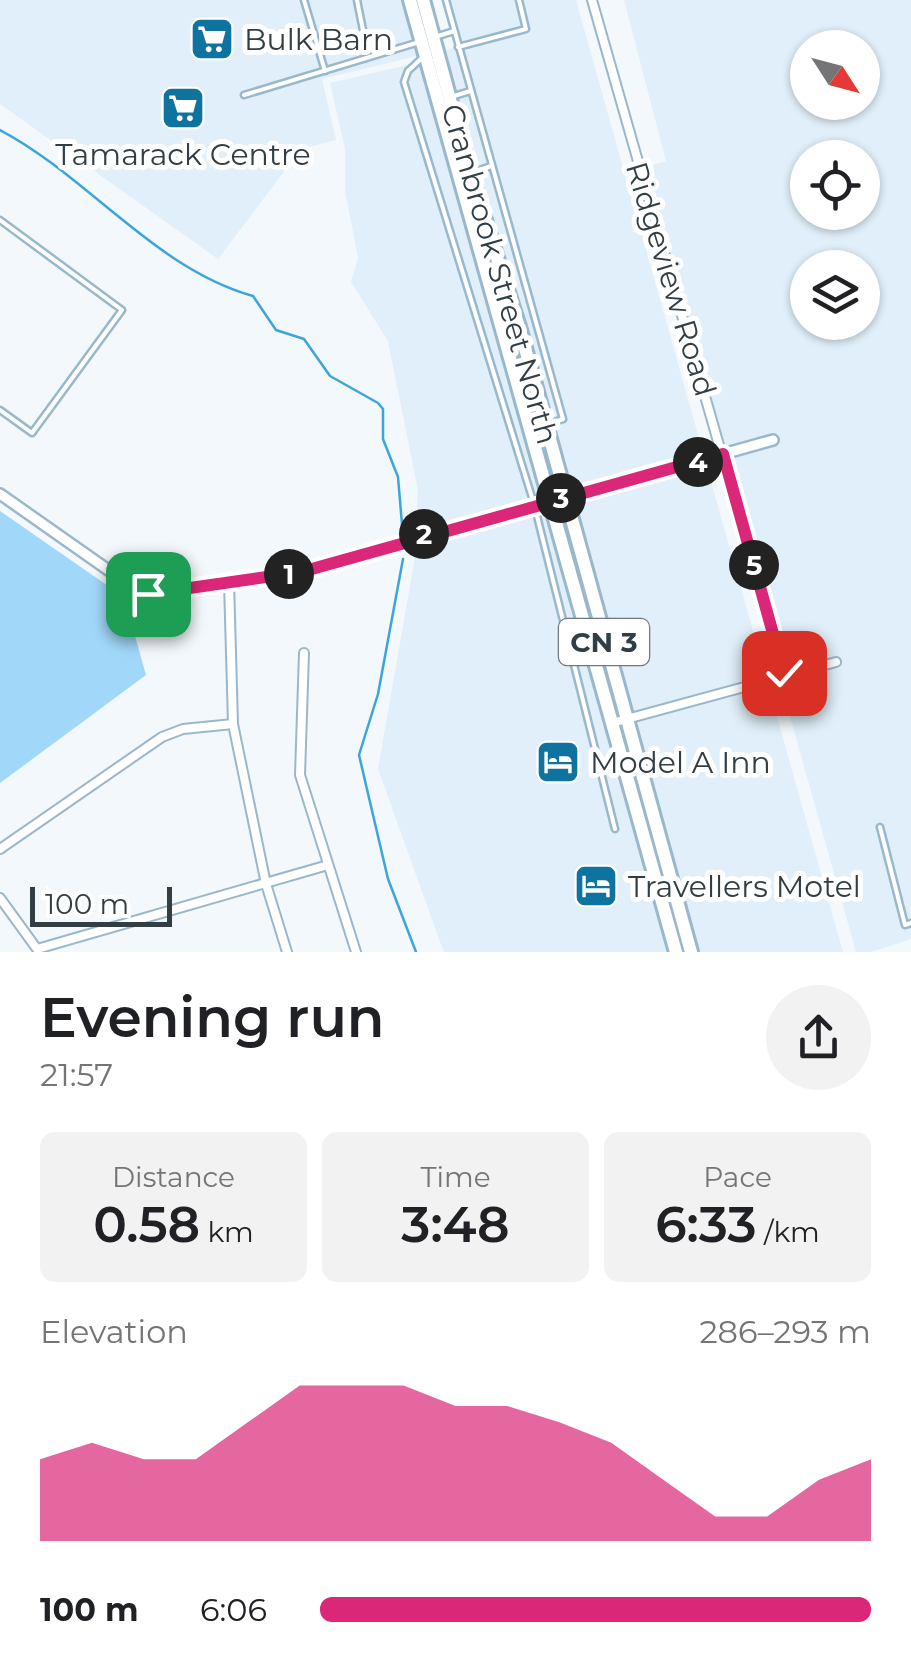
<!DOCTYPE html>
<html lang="en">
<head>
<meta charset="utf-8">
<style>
	:root { --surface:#fff; --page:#f2f2f2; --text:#202124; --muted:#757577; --accent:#db2777 }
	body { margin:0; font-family:Montserrat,sans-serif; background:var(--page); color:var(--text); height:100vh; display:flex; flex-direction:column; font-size:38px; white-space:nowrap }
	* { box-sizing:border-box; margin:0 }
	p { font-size:32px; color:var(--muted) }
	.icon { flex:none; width:55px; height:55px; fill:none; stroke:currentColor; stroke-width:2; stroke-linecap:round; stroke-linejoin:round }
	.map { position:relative; height:952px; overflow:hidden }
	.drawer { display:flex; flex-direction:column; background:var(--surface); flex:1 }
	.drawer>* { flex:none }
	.needle { width:65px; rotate:126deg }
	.buttons { position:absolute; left:790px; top:30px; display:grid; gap:20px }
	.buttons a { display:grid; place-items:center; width:90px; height:90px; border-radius:50%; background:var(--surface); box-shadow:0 2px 8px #0004; font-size:50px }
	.scale { position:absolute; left:30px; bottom:25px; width:142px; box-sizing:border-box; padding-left:10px; border:5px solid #313e46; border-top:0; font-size:28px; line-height:35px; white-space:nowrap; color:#313e46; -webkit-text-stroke:8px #fff; paint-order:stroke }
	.pin { position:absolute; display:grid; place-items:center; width:85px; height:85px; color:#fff; margin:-42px; border-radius:20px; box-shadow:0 5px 15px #0006 }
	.km { position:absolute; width:50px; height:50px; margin:-25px; border-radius:50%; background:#222; color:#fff; font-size:28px; line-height:50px; text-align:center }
	.round { display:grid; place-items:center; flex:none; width:105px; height:105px; border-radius:52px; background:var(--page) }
	.summary { display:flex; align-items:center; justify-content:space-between; height:170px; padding:0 40px }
	h1 { font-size:55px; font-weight:600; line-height:75px }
	.figures { display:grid; grid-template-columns:repeat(3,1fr); gap:15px; height:170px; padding:10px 40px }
	.figures div { display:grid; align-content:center; border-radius:15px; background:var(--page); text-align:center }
	.figures b { font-size:50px; font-weight:600 }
	.figures small { font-size:28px; font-weight:400 }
	.figures p { font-size:28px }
	.chart { height:280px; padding:20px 40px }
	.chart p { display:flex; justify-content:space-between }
	.chart svg { width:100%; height:180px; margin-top:10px; fill:var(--accent); opacity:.7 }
	ul { padding:0 40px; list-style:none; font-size:32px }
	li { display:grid; grid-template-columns:160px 120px 1fr; align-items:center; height:75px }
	li i { height:25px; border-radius:12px; background:var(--accent) }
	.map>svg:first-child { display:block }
</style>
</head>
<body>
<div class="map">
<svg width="911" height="952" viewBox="0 0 911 952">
	<rect width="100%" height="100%" fill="#f2f8fc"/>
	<!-- built -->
	<g fill="#e0eff9" fill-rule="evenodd">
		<path d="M0 0H410L426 54 322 79 336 140 301 149 218 259 0 104Z"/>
		<path d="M443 0H576L843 952H444L442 947 378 769 414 563 418 490 388 341 351 282 358 258 345 191V148L330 83 412 64 457 46Z"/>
		<path d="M624 0H911V939L871 952H856L637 170 666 161ZM808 48H862V102H808ZM808 158H862V212H808ZM808 268H862V322H808Z"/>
	</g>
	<!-- green -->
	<path fill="#a1d8fa" d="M0 511 124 597 146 675 0 783Z"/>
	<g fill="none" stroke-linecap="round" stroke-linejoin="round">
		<!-- stream -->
		<g stroke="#3ea5db" stroke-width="2.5">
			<path d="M0 130C89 177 154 268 253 296L276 330 304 339 330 376 378 403 383 409V439L398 477 403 536"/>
			<path d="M403 559 378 694 359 755 388 879 416 952"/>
		</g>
		<defs>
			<g id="service">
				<path d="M304 0 325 71"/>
				<path d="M446 0 563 419 549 424"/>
				<path d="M435 37 454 31"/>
				<path d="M458 47 526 29 519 0"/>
				<path d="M318 48 364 35 357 0"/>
				<path d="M423 57 408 71 404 82 534 504 615 829"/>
				<path d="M244 95 416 43"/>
				<path d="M451 97 470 91"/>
				<path d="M472 173 491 166"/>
				<path d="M0 220 122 310 32 433 0 410"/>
				<path d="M880 827 905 925 911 923"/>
			</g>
			<g id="minor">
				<path d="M592 0 784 673"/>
				<path d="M229 582 233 724 266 884 287 952"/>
				<path d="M304 653 300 775 356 952"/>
				<path d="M612 723 836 662"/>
				<path d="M0 849 162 737 183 729 233 724"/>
				<path d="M0 898 37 949 328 865"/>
			</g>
			<path id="tertiary" d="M0 494 131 586 149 594 301 572 773 440"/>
			<g id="trunk">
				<path d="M410 0 676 952"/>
				<path d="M423 0 470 173 520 330 691 952"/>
			</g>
		</defs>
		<!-- service casing -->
		<use href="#service" stroke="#9ab8cb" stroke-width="9"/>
		<!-- minor casing -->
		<use href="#minor" stroke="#9ab8cb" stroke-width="12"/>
		<!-- tertiary casing -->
		<use href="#tertiary" stroke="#9ab8cb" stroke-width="14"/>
		<!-- trunk casing -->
		<use href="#trunk" stroke="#9ab8cb" stroke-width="18"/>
		<!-- service -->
		<use href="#service" stroke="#fff" stroke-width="4"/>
		<!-- minor -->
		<use href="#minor" stroke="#fff" stroke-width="8"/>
		<!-- tertiary -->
		<use href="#tertiary" stroke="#fff" stroke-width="9"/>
		<!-- trunk -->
		<use href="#trunk" stroke="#fff" stroke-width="12"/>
	</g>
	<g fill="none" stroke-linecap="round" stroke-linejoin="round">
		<defs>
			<path id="route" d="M148 594 301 572 723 454 784 673"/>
		</defs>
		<!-- route casing -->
		<use href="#route" stroke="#fff" stroke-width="20"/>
		<!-- route -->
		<use href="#route" stroke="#db2777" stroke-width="12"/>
	</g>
	<!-- icons -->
	<defs>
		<symbol id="supermarket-square" viewBox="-11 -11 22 22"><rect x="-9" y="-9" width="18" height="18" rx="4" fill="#0f73a0" stroke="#fff"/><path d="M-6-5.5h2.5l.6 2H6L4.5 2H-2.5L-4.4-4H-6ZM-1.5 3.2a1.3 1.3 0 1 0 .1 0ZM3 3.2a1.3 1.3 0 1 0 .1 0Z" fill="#fff"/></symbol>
		<symbol id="hotel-square" viewBox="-11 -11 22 22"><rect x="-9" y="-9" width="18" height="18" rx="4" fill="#0f73a0" stroke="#fff"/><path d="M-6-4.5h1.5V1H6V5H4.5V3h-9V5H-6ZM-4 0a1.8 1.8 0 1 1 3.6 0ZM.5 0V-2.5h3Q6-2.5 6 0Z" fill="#fff"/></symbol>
	</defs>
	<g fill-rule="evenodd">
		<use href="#supermarket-square" x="187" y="14" width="50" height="50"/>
		<use href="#supermarket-square" x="158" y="83" width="50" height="50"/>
		<use href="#hotel-square" x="533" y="737" width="50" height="50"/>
		<use href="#hotel-square" x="571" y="861" width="50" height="50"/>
	</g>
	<g text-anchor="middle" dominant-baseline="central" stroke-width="10" stroke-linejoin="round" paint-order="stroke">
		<!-- shield labels -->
		<rect fill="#fff" stroke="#6f787e" stroke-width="2.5" x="559" y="619" width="90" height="46" rx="8"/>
		<g font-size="28" font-weight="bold" fill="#313e46">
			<text x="604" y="642">CN 3</text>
		</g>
		<!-- poi labels -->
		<g font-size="30" fill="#313e46" stroke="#fff" text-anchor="start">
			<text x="244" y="39">Bulk Barn</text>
			<text x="183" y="154" text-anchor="middle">Tamarack Centre</text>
			<text x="590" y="762">Model A Inn</text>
			<text x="628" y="886">Travellers Motel</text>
		</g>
		<!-- street labels -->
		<g font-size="30" fill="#313e46" stroke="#fff">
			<text transform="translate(500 274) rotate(74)">Cranbrook Street North</text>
			<text transform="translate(671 279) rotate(73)">Ridgeview Road</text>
		</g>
	</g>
</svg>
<div class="buttons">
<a><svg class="needle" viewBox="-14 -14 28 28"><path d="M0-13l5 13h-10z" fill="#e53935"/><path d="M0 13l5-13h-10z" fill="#757577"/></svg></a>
<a><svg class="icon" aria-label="locate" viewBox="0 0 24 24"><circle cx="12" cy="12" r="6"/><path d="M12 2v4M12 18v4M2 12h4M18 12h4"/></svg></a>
<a><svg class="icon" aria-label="layers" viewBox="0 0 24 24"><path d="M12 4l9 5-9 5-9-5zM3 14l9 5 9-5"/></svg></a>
</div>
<div class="scale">100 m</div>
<div class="pin" style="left:148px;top:594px;background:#1e9e55"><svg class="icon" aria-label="arrive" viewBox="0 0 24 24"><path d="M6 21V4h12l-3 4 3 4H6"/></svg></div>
<div class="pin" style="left:784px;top:673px;background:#d93025"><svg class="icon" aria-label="check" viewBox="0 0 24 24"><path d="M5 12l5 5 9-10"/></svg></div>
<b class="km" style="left:289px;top:574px">1</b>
<b class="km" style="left:424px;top:534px">2</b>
<b class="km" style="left:561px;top:498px">3</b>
<b class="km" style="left:698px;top:462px">4</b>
<b class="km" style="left:754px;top:565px">5</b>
</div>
<section class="drawer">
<div class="summary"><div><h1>Evening run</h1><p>21:57</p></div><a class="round"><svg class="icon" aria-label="share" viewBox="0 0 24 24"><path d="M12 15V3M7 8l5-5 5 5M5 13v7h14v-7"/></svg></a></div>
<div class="figures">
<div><p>Distance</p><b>0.58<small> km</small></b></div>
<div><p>Time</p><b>3:48</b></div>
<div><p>Pace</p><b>6:33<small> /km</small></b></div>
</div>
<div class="chart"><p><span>Elevation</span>286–293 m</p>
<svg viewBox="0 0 160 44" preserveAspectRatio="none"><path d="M0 44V24L10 20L20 24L30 24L40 15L50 6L60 6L70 6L80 11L90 11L100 15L110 20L120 29L130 38L140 38L150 29L160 24V44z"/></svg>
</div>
<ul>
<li><b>100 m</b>6:06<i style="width:100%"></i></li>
</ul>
</section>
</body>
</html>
